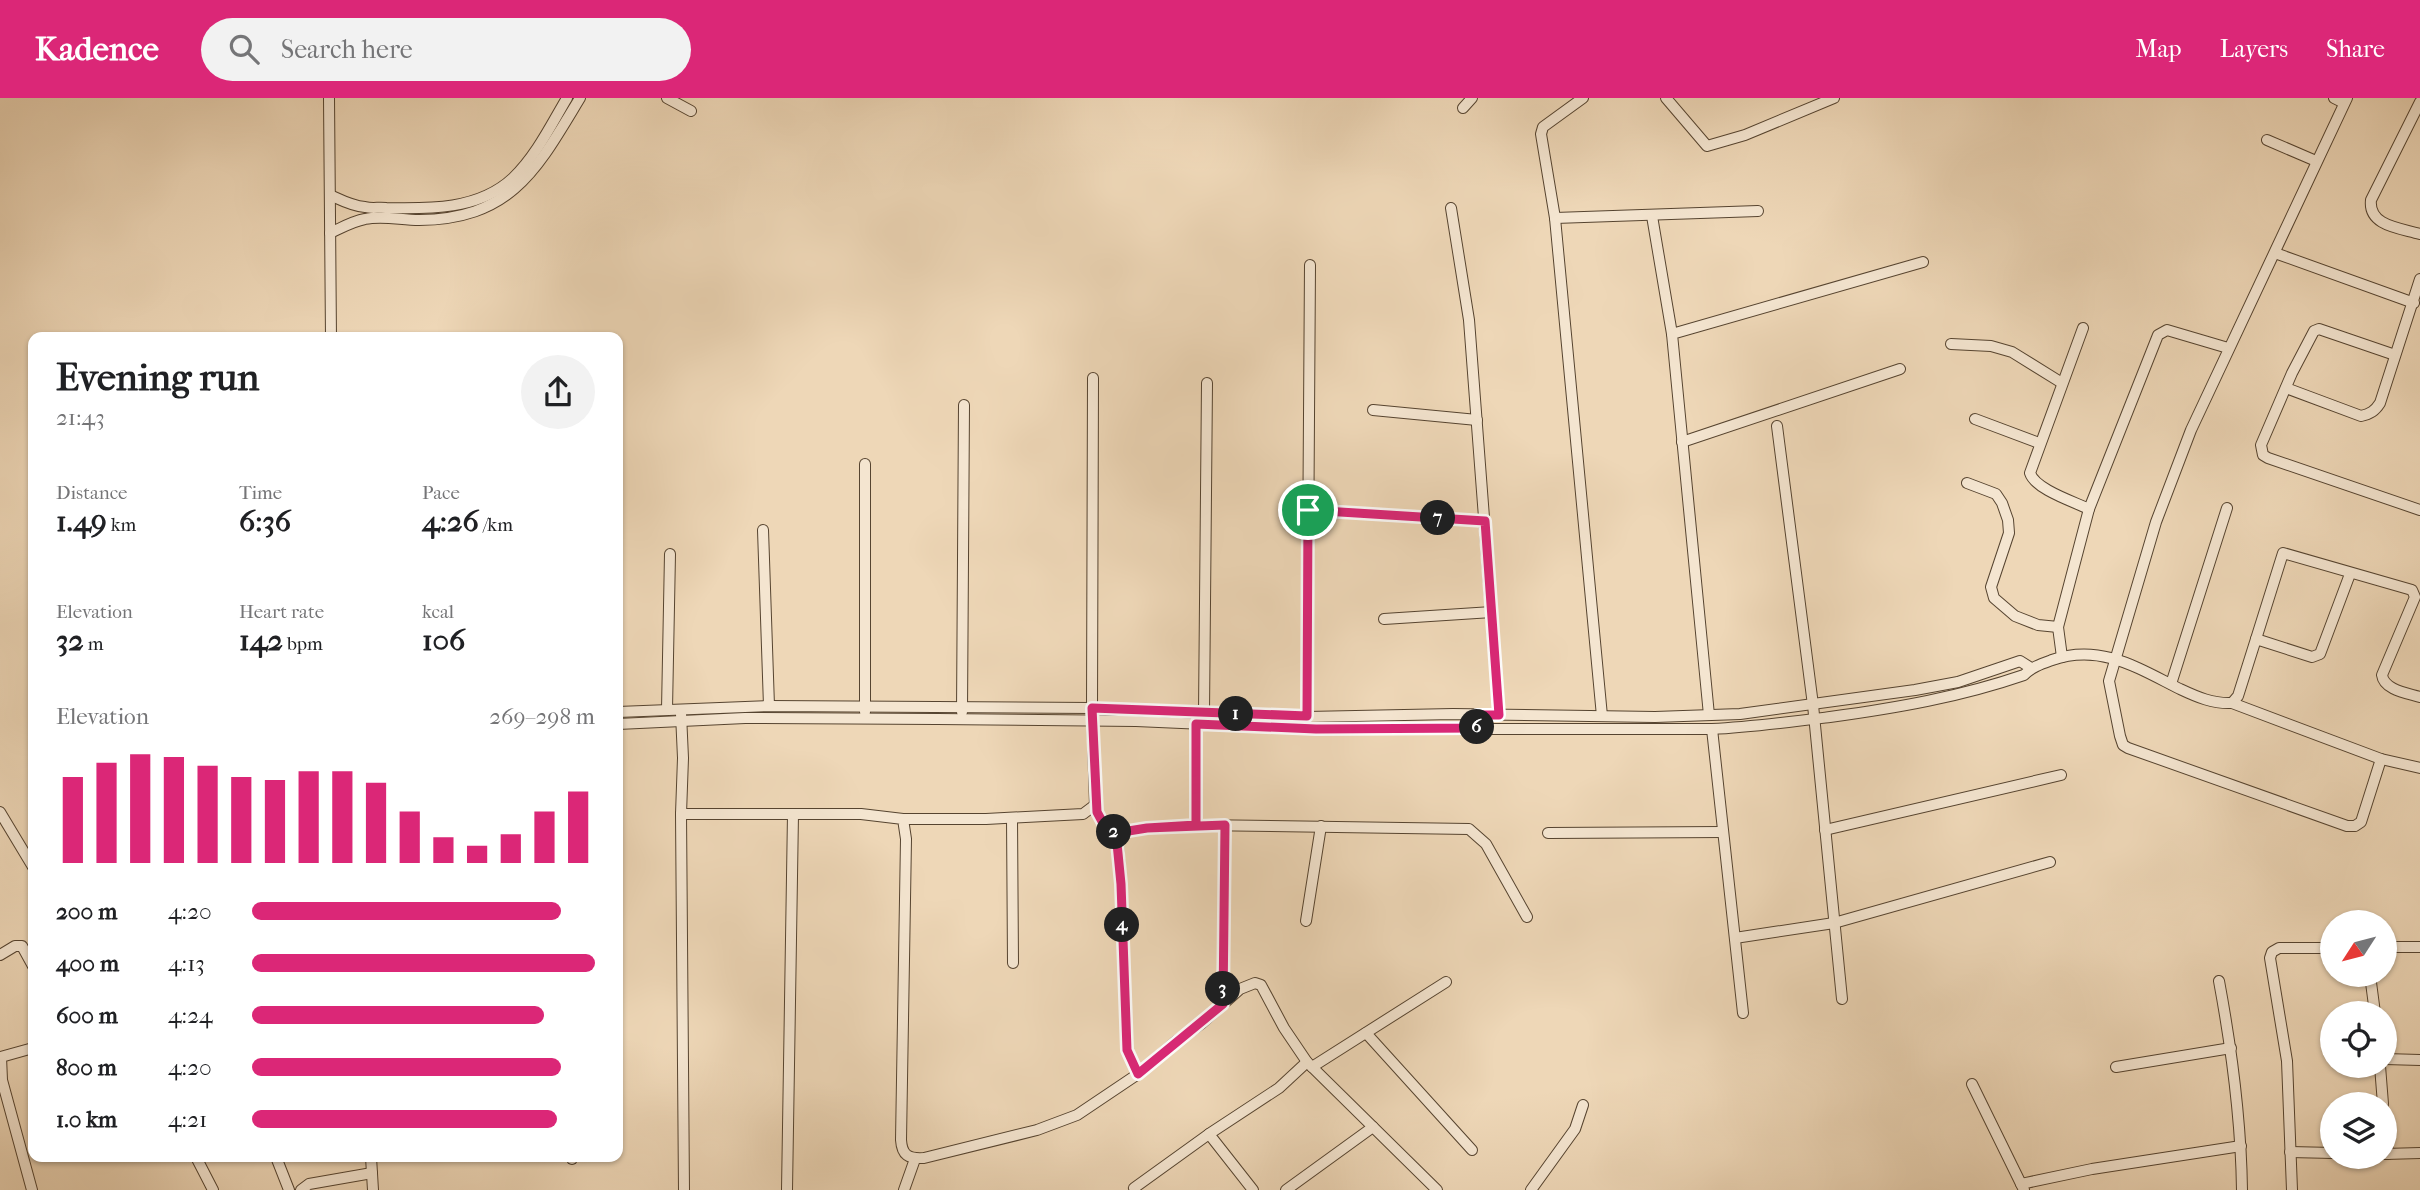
<!DOCTYPE html>
<html lang="en">
<head>
<meta charset="utf-8">
<style>
	:root { --surface:#fff; --page:#f2f2f2; --text:#202124; --muted:#757577; --accent:#db2777 }
	body { margin:0; font-family:"IM FELL French Canon",serif; background:var(--page); color:var(--text); height:100vh; display:flex; flex-direction:column; font-size:26px; white-space:nowrap }
	* { box-sizing:border-box; margin:0 }
	p { font-size:23px; color:var(--muted) }
	.icon { flex:none; width:38px; height:38px; fill:none; stroke:currentColor; stroke-width:2; stroke-linecap:round; stroke-linejoin:round }
	.map { position:relative; flex:1; overflow:hidden }
	.drawer { position:absolute; left:28px; top:234px; width:595px; height:830px; display:flex; flex-direction:column; background:var(--surface); border-radius:14px; box-shadow:0 2px 5px #0004 }
	.drawer>* { flex:none }
	.needle { width:46px; rotate:234deg }
	.fabs { position:absolute; left:2320px; top:812px; display:grid; gap:14px }
	.fabs a { display:grid; place-items:center; width:77px; height:77px; border-radius:50%; background:var(--surface); box-shadow:0 2px 5px #0004; font-size:35px }
	.pin { position:absolute; display:grid; place-items:center; width:60px; height:60px; color:#fff; margin:-30px; border:4px solid #fff; border-radius:50%; box-shadow:0 2px 7px #0007 }
	.km { position:absolute; width:35px; height:35px; margin:-18px; border-radius:50%; background:#222; color:#fff; font-size:19px; line-height:35px; text-align:center }
	.round { display:grid; place-items:center; flex:none; width:74px; height:74px; border-radius:37px; background:var(--page) }
	.headline { display:flex; align-items:center; justify-content:space-between; height:119px; padding:0 28px }
	h1 { font-size:38px; font-weight:800; line-height:52px }
	.stats { display:grid; grid-template-columns:repeat(3,1fr); gap:10px; height:119px; padding:7px 28px }
	.stats div { display:grid; align-content:center }
	.stats b { font-size:30px; font-weight:800 }
	.stats small { font-size:19px; font-weight:400 }
	.stats p { font-size:19px }
	.chart { height:196px; padding:14px 28px }
	.chart p { display:flex; justify-content:space-between }
	.chart svg { width:100%; height:126px; margin-top:7px; stroke:var(--accent); stroke-width:6 }
	ul { padding:0 28px; list-style:none; font-size:23px }
	li { display:grid; grid-template-columns:112px 84px 1fr; align-items:center; height:52px }
	li i { height:18px; border-radius:9px; background:var(--accent) }
	header { display:flex; align-items:center; gap:42px; box-sizing:border-box; height:98px; padding:0 35px; background:var(--accent); color:#fff }
	header strong { font-size:33px }
	nav { display:flex; gap:38px; margin-inline-start:auto; font-size:24px }
	.search { width:490px; height:63px; background:var(--page); display:flex; align-items:center; gap:18px; box-sizing:border-box; padding:0 24px; border-radius:38px; color:var(--muted); font-size:26px }
	.map>svg:first-child { display:block }
</style>
</head>
<body>
<header>
<strong>Kadence</strong>
<div class="search"><svg class="icon" aria-label="search" viewBox="0 0 24 24"><circle cx="10" cy="10" r="6"/><path d="M15 15l6 6"/></svg>Search here</div>
<nav><a>Map</a><a>Layers</a><a>Share</a></nav>
</header>
<div class="map">
<svg width="2420" height="1092" viewBox="0 0 2420 1092">
	<rect width="100%" height="100%" fill="#eed7b7"/>
	<filter id="stains"><feTurbulence type="fractalNoise" baseFrequency=".00286" numOctaves="4"/><feColorMatrix values="0 0 0 0 .2 0 0 0 0 .09 0 0 0 0 .02 0 0 0 .5 -.17"/></filter>
	<radialGradient id="worn" r=".72"><stop offset=".6" stop-color="#630" stop-opacity="0"/><stop offset="1" stop-color="#630" stop-opacity=".3"/></radialGradient>
	<g fill="none" stroke-linecap="round" stroke-linejoin="round">
		<defs>
			<g id="minor">
				<path d="M329 0 331 240"/>
				<path d="M667 0 691 13"/>
				<path d="M1583 0 1543 29 1541 36 1555 120 1602 618"/>
				<path d="M1666 0 1707 48 1745 37 1834 0"/>
				<path d="M2334 0 2344 5"/>
				<path d="M2347 0 2191 332 2156 424 2109 583 2120 638 2123 647 2128 650 2347 728H2355L2361 724 2381 661"/>
				<path d="M2420 4 2371 102C2368 128 2400 130 2420 136"/>
				<path d="M1463 10 1472 0"/>
				<path d="M2267 42 2316 63"/>
				<path d="M330 97C341 102 352 108 365 109 372 111 379 109 386 110 429 111 479 112 513 80 536 58 551 27 567 0"/>
				<path d="M1451 110 1469 222 1499 617"/>
				<path d="M1652 118 1672 236"/>
				<path d="M1555 120 1758 113"/>
				<path d="M330 135C341 130 353 123 365 121 382 117 401 122 419 122 512 121 537 71 580 0"/>
				<path d="M2275 155 2414 205"/>
				<path d="M2083 230 2030 375C2035 391 2072 403 2089 411"/>
				<path d="M1951 246 1991 248 2012 254 2062 285"/>
				<path d="M2395 257 2319 231 2314 233 2292 275 2261 347 2263 357 2268 360 2420 412"/>
				<path d="M1093 280 1092 610 1095 707C1098 721 1105 728 1117 735L1121 786 1127 952 1138 976"/>
				<path d="M2286 290 2361 318C2370 316 2375 313 2380 305L2420 181"/>
				<path d="M1373 312 1477 322"/>
				<path d="M1975 321 2039 345"/>
				<path d="M1777 328 1813 607 1842 901"/>
				<path d="M1682 344 1900 271"/>
				<path d="M1967 385 1996 396 2002 405 2008 422 2009 435 1991 489 1994 500 2015 518 2038 527 2058 529"/>
				<path d="M1308 412 1485 423"/>
				<path d="M763 432 769 608"/>
				<path d="M1384 521 1492 514"/>
				<path d="M2256 541 2283 455 2412 492 2415 499 2382 577C2384 592 2407 595 2420 599"/>
				<path d="M2062 559 2058 529 2089 411 2158 237 2167 232 2228 250"/>
				<path d="M2171 586 2227 410"/>
				<path d="M2232 605 2381 661 2420 670"/>
				<path d="M667 611 670 456"/>
				<path d="M618 614 769 608 1092 610 1307 619 1453 616 1655 619 1740 616 1915 592 1958 584 2020 563 2031 570"/>
				<path d="M865 614V366"/>
				<path d="M962 614 964 307"/>
				<path d="M1204 615 1207 285"/>
				<path d="M681 616 683 660 681 716H861L903 721 906 741 901 1042C902 1057 908 1061 924 1060L1037 1032 1077 1017 1138 976 1174 945 1202 925 1240 891 1255 885 1261 887 1284 930 1307 964 1437 1092"/>
				<path d="M1709 617 1672 236 1923 164"/>
				<path d="M1307 619 1310 167"/>
				<path d="M618 626 745 620 937 621 1136 623 1316 631H1712C1751 629 1790 624 1830 619 1896 610 1960 599 2024 577 2032 569 2041 566 2052 562 2100 545 2138 570 2180 591 2197 599 2213 606 2232 605L2238 598 2256 541 2312 559 2320 556 2350 476"/>
				<path d="M1712 631 1743 915"/>
				<path d="M0 714 33 769"/>
				<path d="M681 716 684 1092"/>
				<path d="M1012 720 1013 865"/>
				<path d="M903 721H986L1083 716 1095 707"/>
				<path d="M1197 727 1469 731 1486 746 1527 819"/>
				<path d="M1825 732 2061 677"/>
				<path d="M1117 735 1147 730 1197 727V627"/>
				<path d="M1548 735 1723 734"/>
				<path d="M1306 823 1321 728"/>
				<path d="M1735 840 1834 825 2050 764"/>
				<path d="M2385 849H2420"/>
				<path d="M0 857 15 848H22L33 868"/>
				<path d="M2370 877 2375 915"/>
				<path d="M2219 883C2232 953 2241 1021 2242 1092"/>
				<path d="M1223 906 1225 727"/>
				<path d="M1366 935 1472 1052"/>
				<path d="M2385 961 2420 962"/>
				<path d="M2380 968 2383 1006"/>
				<path d="M1312 969 1446 884"/>
				<path d="M2116 969 2231 950"/>
				<path d="M1972 986 2024 1092"/>
				<path d="M2385 1030 2388 1056"/>
				<path d="M2290 1054 2333 1055"/>
				<path d="M2385 1056 2420 1055"/>
				<path d="M196 1059 213 1092"/>
				<path d="M276 1059 289 1092"/>
				<path d="M371 1059 373 1092"/>
				<path d="M572 1061V1059"/>
				<path d="M2021 1086 2092 1071 2241 1048"/>
				<path d="M32 1092 2 982 1 959 33 950"/>
				<path d="M301 1092 309 1086 372 1075"/>
				<path d="M787 1092 793 716"/>
				<path d="M904 1092 915 1061"/>
				<path d="M1135 1092 1134 1090 1209 1036"/>
				<path d="M1253 1092 1209 1036 1279 990 1307 964"/>
				<path d="M1286 1092 1373 1029"/>
				<path d="M1531 1092 1575 1031 1583 1007"/>
				<path d="M2292 1092 2287 963 2270 860 2272 854 2279 850H2333"/>
			</g>
		</defs>
		<!-- minor casing -->
		<use href="#minor" stroke="#564430" stroke-width="12"/>
		<!-- minor -->
		<use href="#minor" stroke="#f4e5d0" stroke-width="10"/>
	</g>
	<g fill="none" stroke-linecap="round" stroke-linejoin="round">
		<defs>
			<path id="route" d="M1308 412 1307 618 1092 610 1097 714 1104 727 1116 735 1147 730 1225 727 1223 906 1138 976 1127 952 1121 786 1116 735 1147 730 1196 727V626L1316 631 1477 630V617H1499L1485 423 1308 412"/>
		</defs>
		<!-- route casing -->
		<use href="#route" stroke="#fff" stroke-width="14"/>
		<!-- route -->
		<use href="#route" stroke="#db2777" stroke-width="9"/>
	</g>
	<rect width="100%" height="100%" filter="url(#stains)"/>
	<rect width="100%" height="100%" fill="url(#worn)"/>
</svg>
<div class="fabs">
<a><svg class="needle" viewBox="-14 -14 28 28"><path d="M0-13l5 13h-10z" fill="#e53935"/><path d="M0 13l5-13h-10z" fill="#757577"/></svg></a>
<a><svg class="icon" aria-label="locate" viewBox="0 0 24 24"><circle cx="12" cy="12" r="6"/><path d="M12 2v4M12 18v4M2 12h4M18 12h4"/></svg></a>
<a><svg class="icon" aria-label="layers" viewBox="0 0 24 24"><path d="M12 4l9 5-9 5-9-5zM3 14l9 5 9-5"/></svg></a>
</div>
<div class="pin" style="left:1308px;top:412px;background:#1e9e55"><svg class="icon" aria-label="arrive" viewBox="0 0 24 24"><path d="M6 21V4h12l-3 4 3 4H6"/></svg></div>
<b class="km" style="left:1236px;top:616px">1</b>
<b class="km" style="left:1114px;top:734px">2</b>
<b class="km" style="left:1223px;top:891px">3</b>
<b class="km" style="left:1122px;top:827px">4</b>
<b class="km" style="left:1477px;top:629px">6</b>
<b class="km" style="left:1438px;top:420px">7</b>
<section class="drawer">
<div class="headline"><div><h1>Evening run</h1><p>21:43</p></div><a class="round"><svg class="icon" aria-label="share" viewBox="0 0 24 24"><path d="M12 15V3M7 8l5-5 5 5M5 13v7h14v-7"/></svg></a></div>
<div class="stats">
<div><p>Distance</p><b>1.49<small> km</small></b></div>
<div><p>Time</p><b>6:36</b></div>
<div><p>Pace</p><b>4:26<small> /km</small></b></div>
</div>
<div class="stats">
<div><p>Elevation</p><b>32<small> m</small></b></div>
<div><p>Heart rate</p><b>142<small> bpm</small></b></div>
<div><p>kcal</p><b>106</b></div>
</div>
<div class="chart"><p><span>Elevation</span>269–298 m</p>
<svg viewBox="0 0 160 44" preserveAspectRatio="none"><path d="M5 44V14M15 44V9M25 44V6M35 44V7M45 44V10M55 44V14M65 44V15M75 44V12M85 44V12M95 44V16M105 44V26M115 44V35M125 44V38M135 44V34M145 44V26M155 44V19"/></svg>
</div>
<ul>
<li><b>200 m</b>4:20<i style="width:90%"></i></li>
<li><b>400 m</b>4:13<i style="width:100%"></i></li>
<li><b>600 m</b>4:24<i style="width:85%"></i></li>
<li><b>800 m</b>4:20<i style="width:90%"></i></li>
<li><b>1.0 km</b>4:21<i style="width:89%"></i></li>
</ul>
</section>
</div>
</body>
</html>
